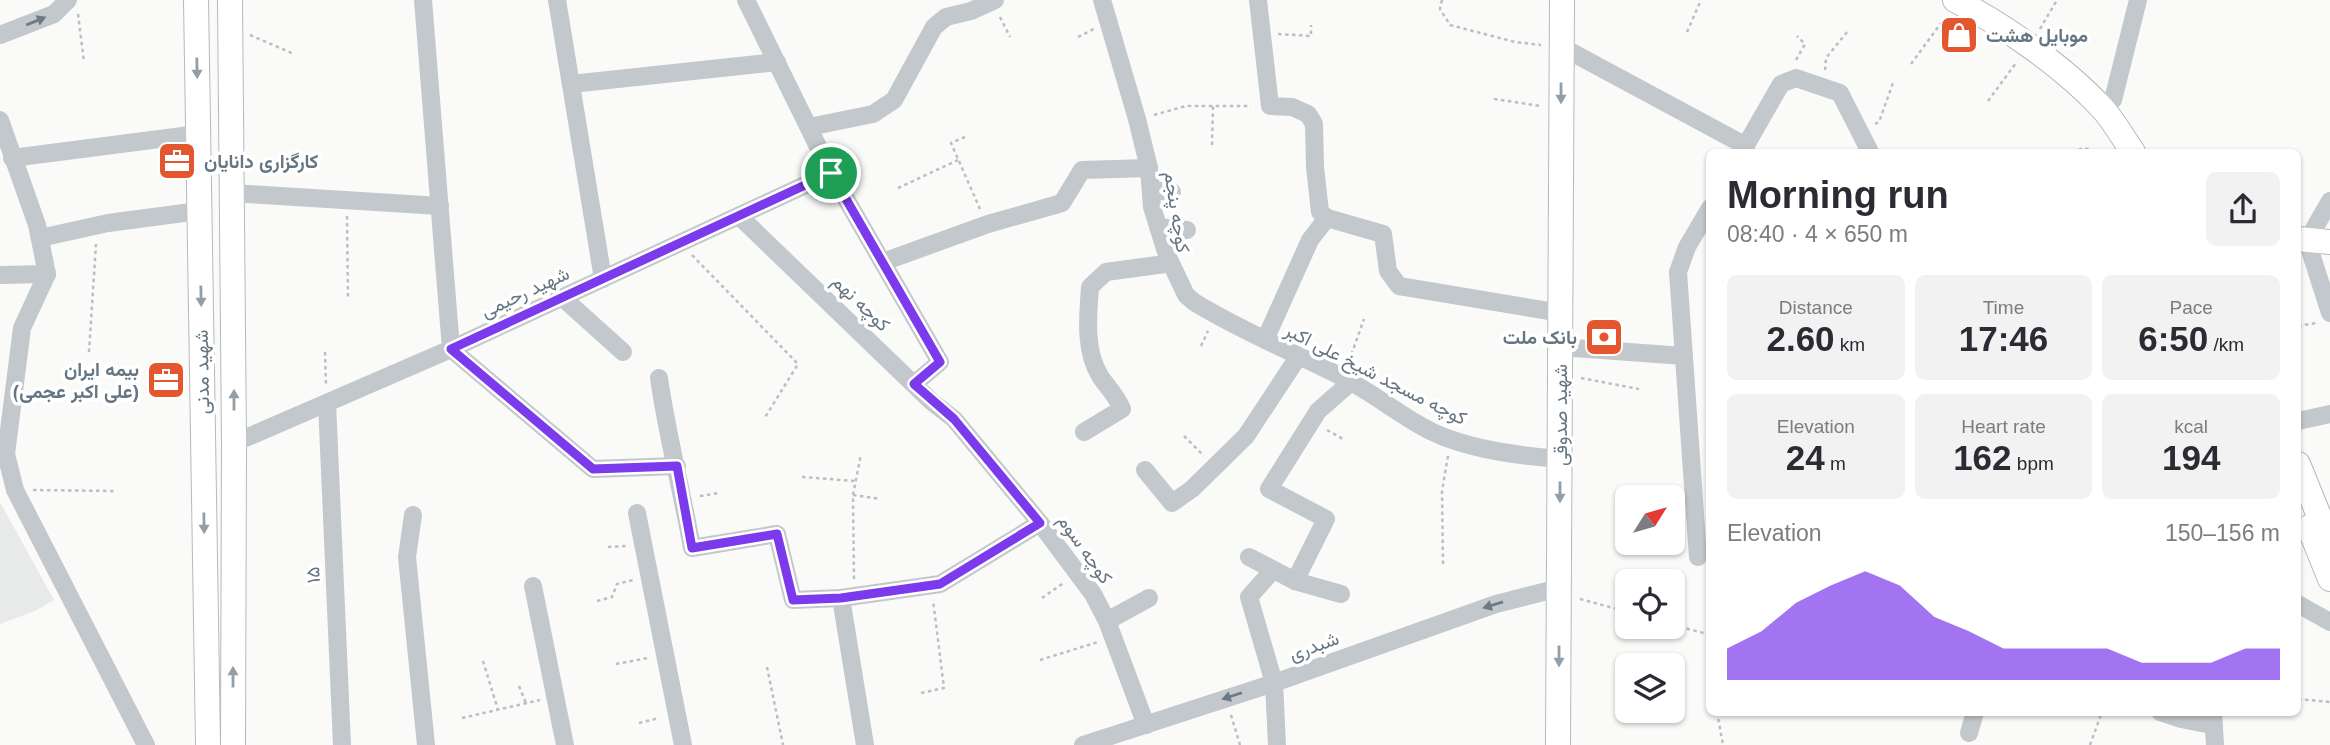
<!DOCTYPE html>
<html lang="en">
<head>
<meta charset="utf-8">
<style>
	:root { --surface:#fff; --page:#f2f2f3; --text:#2b2b33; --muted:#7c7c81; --accent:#7c3aed }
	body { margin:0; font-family:Arial,Vazirmatn,sans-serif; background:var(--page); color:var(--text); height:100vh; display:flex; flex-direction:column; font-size:26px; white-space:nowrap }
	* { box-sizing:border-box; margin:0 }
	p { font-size:23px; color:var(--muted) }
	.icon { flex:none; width:38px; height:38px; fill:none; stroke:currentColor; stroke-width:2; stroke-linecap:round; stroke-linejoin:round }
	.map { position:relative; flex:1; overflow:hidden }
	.drawer { position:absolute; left:1706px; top:149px; width:595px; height:567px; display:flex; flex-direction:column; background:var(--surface); border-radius:10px; box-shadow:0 2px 5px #0004 }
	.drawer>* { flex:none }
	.needle { width:46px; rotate:53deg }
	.tools { position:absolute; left:1615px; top:485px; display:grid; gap:14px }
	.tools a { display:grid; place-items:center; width:70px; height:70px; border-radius:10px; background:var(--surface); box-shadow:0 2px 5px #0004; font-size:35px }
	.pin { position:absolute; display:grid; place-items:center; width:60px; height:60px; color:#fff; margin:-30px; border:4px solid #fff; border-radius:50%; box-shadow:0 2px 7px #0007 }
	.round { display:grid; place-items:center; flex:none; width:74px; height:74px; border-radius:10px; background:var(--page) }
	.summary { display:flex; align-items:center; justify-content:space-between; height:119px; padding:0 21px }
	h1 { font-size:38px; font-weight:700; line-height:52px }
	.stats { display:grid; grid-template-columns:repeat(3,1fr); gap:10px; height:119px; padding:7px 21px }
	.stats div { display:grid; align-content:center; border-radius:10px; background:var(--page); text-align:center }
	.stats b { font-size:35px; font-weight:700 }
	.stats small { font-size:19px; font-weight:400 }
	.stats p { font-size:19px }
	.chart { height:196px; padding:14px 21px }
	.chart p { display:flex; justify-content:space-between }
	.chart svg { width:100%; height:126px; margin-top:7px; fill:var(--accent); opacity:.7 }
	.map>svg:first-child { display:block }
</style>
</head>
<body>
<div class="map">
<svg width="2330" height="745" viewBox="0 0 2330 745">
	<rect width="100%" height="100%" fill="#fafaf8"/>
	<!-- built -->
	<path fill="#e8e9e9" d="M0 502 54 600 35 611 0 624Z"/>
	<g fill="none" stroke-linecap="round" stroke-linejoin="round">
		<defs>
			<g id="secondary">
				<path d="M196 0 208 745"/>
				<path d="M230 0 234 443 233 745"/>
				<path d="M1955 0C2004 25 2065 68 2102 108 2114 121 2123 138 2133 152"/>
				<path d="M2298 239 2330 242"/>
				<path d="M2298 464 2330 543"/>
				<path d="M2309 527 2330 579"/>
				<path d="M1558 745 1562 0"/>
			</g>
		</defs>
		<!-- secondary casing -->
		<use href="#secondary" stroke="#b3babf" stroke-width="26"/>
		<!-- path -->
		<g stroke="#bbbfc2" stroke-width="2.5" stroke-dasharray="3.5 3.5" stroke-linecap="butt">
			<path d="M1442 0 1440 9 1450 25 1515 42 1541 45"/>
			<path d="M78 14 84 62"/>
			<path d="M1000 17 1010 37"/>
			<path d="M2040 29 2057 0"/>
			<path d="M1687 32 1701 0"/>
			<path d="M1278 34 1311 36V25"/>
			<path d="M250 35 294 54"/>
			<path d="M1078 37 1094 29"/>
			<path d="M1796 60 1805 44 1797 36"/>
			<path d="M1911 64 1944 19"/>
			<path d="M1825 70 1826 58 1847 32"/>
			<path d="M1494 99 1541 106"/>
			<path d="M1988 101 2016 63"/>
			<path d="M1154 115 1186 106H1251"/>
			<path d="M1875 124 1879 122 1893 83"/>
			<path d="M965 137 951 143 980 209"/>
			<path d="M1212 145 1213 106"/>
			<path d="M2072 152 2084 148 2098 152"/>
			<path d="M898 188 958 160"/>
			<path d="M347 216 348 298"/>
			<path d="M692 255 798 364 764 419"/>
			<path d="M2298 326 2316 323"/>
			<path d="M1201 346 1208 331"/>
			<path d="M89 352 96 244"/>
			<path d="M325 352 326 386"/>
			<path d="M1349 361 1364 319"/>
			<path d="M1581 378 1639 389"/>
			<path d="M1327 430 1343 439"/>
			<path d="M1184 436 1204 456"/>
			<path d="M802 477 855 481"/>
			<path d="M33 490 114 491"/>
			<path d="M853 495 880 499"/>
			<path d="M700 496 719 493"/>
			<path d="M608 547 626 546"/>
			<path d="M1443 564 1442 491 1448 456"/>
			<path d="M854 579 853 495 861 454"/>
			<path d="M1042 598 1065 582"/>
			<path d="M1580 599 1628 612"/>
			<path d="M597 601 612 597 617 584 633 580"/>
			<path d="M1673 625 1707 634 1710 672"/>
			<path d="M1040 660 1098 642"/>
			<path d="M483 661 498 710"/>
			<path d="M616 664 648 658"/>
			<path d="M767 667 783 745"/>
			<path d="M519 686 526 703"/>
			<path d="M921 693 944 688 933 600"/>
			<path d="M2298 699 2330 702"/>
			<path d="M1717 712 1723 745"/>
			<path d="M1231 715 1240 745"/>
			<path d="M462 718 540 700"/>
			<path d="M639 723 659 718"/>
			<path d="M2090 745 2102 712"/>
		</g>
		<!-- street -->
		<g stroke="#c3c8cc" stroke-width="18">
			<path d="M423 0 451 349 593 469 677 466"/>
			<path d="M557 0 603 279"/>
			<path d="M746 0 831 173 940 362 914 384"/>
			<path d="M1258 0 1270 106 1292 107 1308 114 1314 124 1315 167 1320 212 1327 218 1383 234 1388 271 1399 286 1561 313"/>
			<path d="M0 35 54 14 68 0"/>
			<path d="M1562 47 1746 146"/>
			<path d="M571 84 777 62"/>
			<path d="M2113 100 2138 0"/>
			<path d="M0 120 37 225 47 274"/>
			<path d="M809 127 873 114 894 100 934 27 946 17 971 11 995 0"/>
			<path d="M1742 152 1781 84 1796 78 1840 93 1870 152"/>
			<path d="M12 158 198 134"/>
			<path d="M1151 190 1172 192"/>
			<path d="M232 193 440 206"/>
			<path d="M2330 201 2307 241 2330 313"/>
			<path d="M739 216 932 402 954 419 1040 523 1093 594 1107 621 1146 725"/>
			<path d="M1158 227 1187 230"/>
			<path d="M40 238 108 223 199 211"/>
			<path d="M1167 255 1186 295 1194 302C1241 331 1293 352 1342 377 1376 394 1410 424 1444 437 1481 451 1521 456 1560 459"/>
			<path d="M883 262 988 224 1062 203 1082 170 1149 168"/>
			<path d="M47 274 22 328 6 454 15 490 146 745"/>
			<path d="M0 275 47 274"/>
			<path d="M563 298 623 352"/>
			<path d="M1265 340 1310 240 1327 218"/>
			<path d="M1560 347 1684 356"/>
			<path d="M659 378C667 435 682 491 692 548L777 534 793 600 841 598 940 584 1040 523"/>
			<path d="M327 403 342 745"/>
			<path d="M2298 421 2330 414"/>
			<path d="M1084 432 1122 409C1116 395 1108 388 1100 376 1084 350 1088 316 1090 287L1106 272 1165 264 1167 255 1152 207 1149 168 1137 119 1102 0"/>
			<path d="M234 443 451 349 831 173"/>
			<path d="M1145 470 1172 503 1192 489 1246 436 1298 357"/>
			<path d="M637 513 683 745"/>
			<path d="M413 515 407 557 426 745"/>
			<path d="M1249 557 1295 581 1341 594"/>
			<path d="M1698 557 1678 272 1687 247 1710 208"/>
			<path d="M1273 570 1249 597 1274 683 1277 745"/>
			<path d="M1295 581 1326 519 1269 489 1318 411 1351 382"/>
			<path d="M533 586 565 745"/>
			<path d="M841 598 865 745"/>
			<path d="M2298 604 2330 622"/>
			<path d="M1107 621 1149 598"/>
			<path d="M2160 712 2181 719 2212 725"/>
			<path d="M2213 712 2215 745"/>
			<path d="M1969 733 1975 712"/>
			<path d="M1083 745 1274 683 1496 604 1559 588"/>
		</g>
		<!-- secondary -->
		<use href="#secondary" stroke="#fff" stroke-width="24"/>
	</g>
	<!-- one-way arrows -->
	<defs><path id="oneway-solid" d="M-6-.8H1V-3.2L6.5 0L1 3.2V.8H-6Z" transform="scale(1.75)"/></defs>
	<g fill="#6a7a87">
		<use href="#oneway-solid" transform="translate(36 21) rotate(-22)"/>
		<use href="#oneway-solid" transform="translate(1493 605) rotate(163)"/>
		<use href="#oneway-solid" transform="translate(1232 696) rotate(162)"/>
	</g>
	<g fill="#939fa8">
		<use href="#oneway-solid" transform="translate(197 68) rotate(89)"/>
		<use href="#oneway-solid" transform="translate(1561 93) rotate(90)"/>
		<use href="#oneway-solid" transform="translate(201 296) rotate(89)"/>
		<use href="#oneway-solid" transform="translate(234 400) rotate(-90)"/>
		<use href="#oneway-solid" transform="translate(1560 492) rotate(90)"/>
		<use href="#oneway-solid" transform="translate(204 523) rotate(89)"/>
		<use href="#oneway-solid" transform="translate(1559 656) rotate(90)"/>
		<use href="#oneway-solid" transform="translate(233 677) rotate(-90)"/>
	</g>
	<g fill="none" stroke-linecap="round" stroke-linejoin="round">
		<defs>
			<path id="route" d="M831 173 940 362 914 384 954 419 1040 523 940 584 841 598 793 600 777 534 692 548 677 466 593 469 451 349Z"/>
		</defs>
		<!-- route casing -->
		<use href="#route" stroke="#fff" stroke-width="14"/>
		<!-- route -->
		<use href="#route" stroke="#7c3aed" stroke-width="9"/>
	</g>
	<!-- icons -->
	<defs>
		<symbol id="shop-square" viewBox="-11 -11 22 22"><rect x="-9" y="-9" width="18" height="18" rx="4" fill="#e4572e" stroke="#fff"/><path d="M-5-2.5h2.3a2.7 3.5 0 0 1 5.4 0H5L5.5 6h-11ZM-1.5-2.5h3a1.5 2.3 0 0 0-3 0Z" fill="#fff"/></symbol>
		<symbol id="office-square" viewBox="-11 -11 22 22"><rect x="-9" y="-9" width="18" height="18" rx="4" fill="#e4572e" stroke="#fff"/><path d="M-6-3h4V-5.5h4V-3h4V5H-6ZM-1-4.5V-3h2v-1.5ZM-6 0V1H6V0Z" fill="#fff"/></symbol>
		<symbol id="bank-square" viewBox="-11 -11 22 22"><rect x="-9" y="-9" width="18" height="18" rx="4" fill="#e4572e" stroke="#fff"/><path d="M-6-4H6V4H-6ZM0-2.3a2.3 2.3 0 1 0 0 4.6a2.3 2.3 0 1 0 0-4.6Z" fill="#fff"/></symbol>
	</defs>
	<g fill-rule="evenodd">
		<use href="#shop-square" x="1937" y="13" width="44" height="44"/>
		<use href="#office-square" x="155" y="139" width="44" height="44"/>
		<use href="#bank-square" x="1582" y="315" width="44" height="44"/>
		<use href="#office-square" x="144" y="358" width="44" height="44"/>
	</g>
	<g text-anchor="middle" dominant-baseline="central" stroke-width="7" stroke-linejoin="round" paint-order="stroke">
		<!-- poi labels -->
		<g font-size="19" font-weight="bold" fill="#657683" stroke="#fff" text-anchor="start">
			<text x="1986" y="35">موبایل هشت</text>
			<text x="204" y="161">کارگزاری دانایان</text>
			<text x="1577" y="337" text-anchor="end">بانک ملت</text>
			<text x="139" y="369" text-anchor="end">بیمه ایران<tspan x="139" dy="22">(علی اکبر عجمی)</tspan></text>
		</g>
		<!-- street labels -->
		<g font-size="19" fill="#657683" stroke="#fff">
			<text transform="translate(1177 212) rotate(81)">کوچه پنجم</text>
			<text transform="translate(525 292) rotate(-25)">شهید رحیمی</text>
			<text transform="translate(861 303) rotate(44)">کوچه نهم</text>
			<text transform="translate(202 372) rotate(-91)">شهید مدنی</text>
			<text transform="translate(1376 374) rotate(27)">کوچه مسجد شیخ علی اکبر</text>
			<text transform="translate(1560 415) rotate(-90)">شهید صدوقی</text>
			<text transform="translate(1085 549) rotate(55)">کوچه سوم</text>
			<text transform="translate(313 575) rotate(-93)">۱۵</text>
			<text transform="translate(1314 646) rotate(-20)">شبدری</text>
		</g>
	</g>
</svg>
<div class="tools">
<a><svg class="needle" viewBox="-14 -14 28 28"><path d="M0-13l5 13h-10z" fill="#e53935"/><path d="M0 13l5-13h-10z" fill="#7c7c81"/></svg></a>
<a><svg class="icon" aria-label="locate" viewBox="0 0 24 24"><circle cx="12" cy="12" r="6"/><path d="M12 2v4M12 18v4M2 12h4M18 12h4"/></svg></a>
<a><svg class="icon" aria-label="layers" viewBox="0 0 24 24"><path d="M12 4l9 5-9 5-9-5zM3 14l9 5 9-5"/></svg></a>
</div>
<div class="pin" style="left:831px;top:173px;background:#1e9e55"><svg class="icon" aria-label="arrive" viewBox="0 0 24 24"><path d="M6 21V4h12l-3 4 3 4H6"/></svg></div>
<section class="drawer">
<div class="summary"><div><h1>Morning run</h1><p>08:40 · 4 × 650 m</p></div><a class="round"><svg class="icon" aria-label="share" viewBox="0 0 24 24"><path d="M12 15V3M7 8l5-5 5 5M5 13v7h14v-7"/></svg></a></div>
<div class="stats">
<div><p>Distance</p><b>2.60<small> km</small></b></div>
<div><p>Time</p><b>17:46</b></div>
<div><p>Pace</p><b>6:50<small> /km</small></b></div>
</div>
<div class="stats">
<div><p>Elevation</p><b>24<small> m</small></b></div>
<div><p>Heart rate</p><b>162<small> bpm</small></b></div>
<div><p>kcal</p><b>194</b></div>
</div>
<div class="chart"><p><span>Elevation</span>150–156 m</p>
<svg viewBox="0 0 160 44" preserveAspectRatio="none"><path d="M0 44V33L10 27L20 17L30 11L40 6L50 11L60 22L70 27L80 33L90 33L100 33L110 33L120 38L130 38L140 38L150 33L160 33V44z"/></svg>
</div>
</section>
</div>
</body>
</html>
